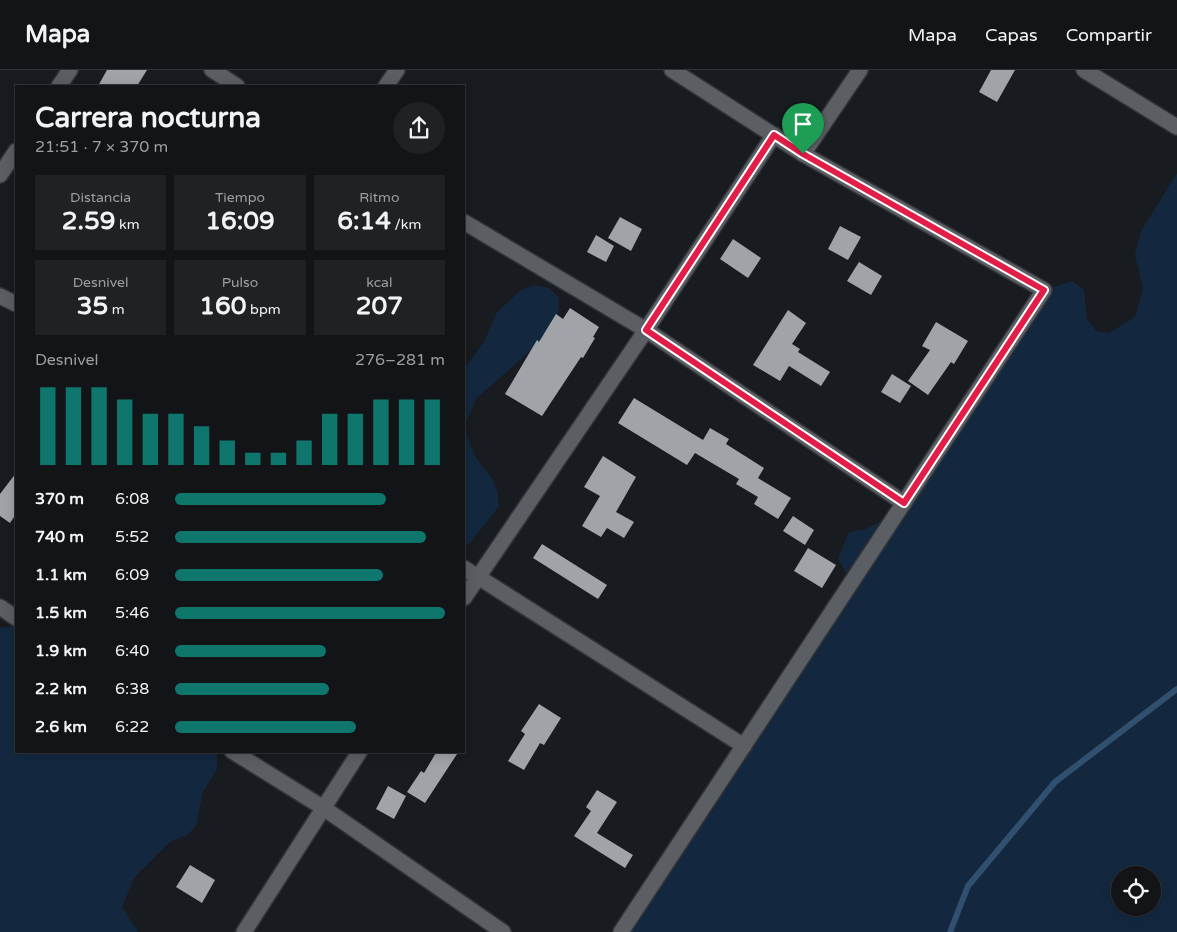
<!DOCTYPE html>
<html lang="es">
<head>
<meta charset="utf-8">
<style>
	:root { --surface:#121417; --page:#1f2124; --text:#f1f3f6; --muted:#9c9ea1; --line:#313336; --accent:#0f766e }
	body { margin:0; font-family:"Varela Round",sans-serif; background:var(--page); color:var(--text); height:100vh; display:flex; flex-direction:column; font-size:19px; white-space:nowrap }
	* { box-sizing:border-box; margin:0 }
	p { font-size:16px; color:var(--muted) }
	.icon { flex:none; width:28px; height:28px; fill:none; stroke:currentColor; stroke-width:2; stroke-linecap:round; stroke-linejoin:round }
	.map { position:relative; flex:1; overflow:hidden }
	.details { position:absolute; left:15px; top:15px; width:450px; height:668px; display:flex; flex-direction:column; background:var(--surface); border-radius:0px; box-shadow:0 2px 12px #0003,0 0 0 1px var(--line) }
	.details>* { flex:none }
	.controls { position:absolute; left:1111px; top:796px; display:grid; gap:10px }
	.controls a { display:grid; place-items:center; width:50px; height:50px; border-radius:50%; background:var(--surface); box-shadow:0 2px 12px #0003,0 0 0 1px var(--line); font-size:25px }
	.pin { position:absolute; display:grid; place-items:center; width:42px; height:42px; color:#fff; margin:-51px -21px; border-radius:50% 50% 50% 0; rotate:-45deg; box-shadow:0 0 5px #0007 }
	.pin .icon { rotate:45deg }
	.round { display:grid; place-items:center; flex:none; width:52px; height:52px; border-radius:26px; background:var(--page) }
	.overview { display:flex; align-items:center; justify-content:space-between; height:85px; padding:0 20px }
	h1 { font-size:28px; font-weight:700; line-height:38px }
	.figures { display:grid; grid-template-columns:repeat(3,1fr); gap:8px; height:85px; padding:5px 20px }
	.figures div { display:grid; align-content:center; border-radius:0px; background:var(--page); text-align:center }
	.figures b { font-size:25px; font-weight:700 }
	.figures small { font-size:14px; font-weight:400 }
	.figures p { font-size:14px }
	.chart { height:140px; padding:10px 20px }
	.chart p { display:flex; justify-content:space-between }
	.chart svg { width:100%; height:90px; margin-top:5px; stroke:var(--accent); stroke-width:6 }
	ul { padding:0 20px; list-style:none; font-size:16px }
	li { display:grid; grid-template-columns:80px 60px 1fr; align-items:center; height:38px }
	li i { height:12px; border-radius:6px; background:var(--accent) }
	header { display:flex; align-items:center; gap:30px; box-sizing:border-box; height:70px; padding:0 25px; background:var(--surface); border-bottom:1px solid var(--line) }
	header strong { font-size:24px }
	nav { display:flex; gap:28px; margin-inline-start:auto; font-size:18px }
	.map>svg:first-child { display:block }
</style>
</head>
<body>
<header>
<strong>Mapa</strong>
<nav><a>Mapa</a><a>Capas</a><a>Compartir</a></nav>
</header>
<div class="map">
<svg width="1177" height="862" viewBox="0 0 1177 862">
	<rect width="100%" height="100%" fill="#181b1f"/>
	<!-- green -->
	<g fill="#13283f" fill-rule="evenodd">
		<path d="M1177 103V862H625L670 786 712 742 748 672 853 517 838 488 849 462 866 459 908 436 1044 220 1072 211 1084 220 1087 249 1096 261 1109 263 1135 247 1143 218 1135 185 1141 161ZM1120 805H1152V838H1120Z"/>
		<path d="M534 215 549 218 559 228 558 256 477 328 464 356C467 365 470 374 474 383 486 407 497 403 499 436L471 472 464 477V296H466L484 272 497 242 520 221Z"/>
		<path d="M16 556V681H218L217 683V699L203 722 196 756 186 766 171 771 134 808 122 837 138 862H0V558Z"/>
	</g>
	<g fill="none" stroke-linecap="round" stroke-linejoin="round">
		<!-- stream -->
		<path stroke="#314f6f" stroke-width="6" d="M950 862 968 816 1055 712 1177 619"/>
	</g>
	<!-- building -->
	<g fill="#a0a4a9">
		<path d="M107 0H147L137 16H98Z"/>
		<path d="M991 0H1015L997 32 979 22Z"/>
		<path d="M620 147 642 159 631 181 608 168Z"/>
		<path d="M840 156 861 167 848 190 828 179Z"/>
		<path d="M596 165 614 176 606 192 587 182Z"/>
		<path d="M733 169 761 188 748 208 720 189Z"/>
		<path d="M859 192 882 206 871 225 847 211Z"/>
		<path d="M570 238 599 257 593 267 595 268 583 288 581 287 542 346 505 324 537 270 539 272 556 244 563 249Z"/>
		<path d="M788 240 806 253 792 274 800 279 798 282 830 302 821 316 789 296 780 311 753 295Z"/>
		<path d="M936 252 968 271 954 294 951 292 928 325 908 311 930 280 922 276Z"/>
		<path d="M892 304 911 316 900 333 881 322Z"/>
		<path d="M634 328 703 370 710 358 729 369 726 374 764 398 758 408 791 428 778 449 754 434 758 427 736 414 739 409 695 383 687 395 618 353Z"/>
		<path d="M603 386 636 407 616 442 634 452 624 468 607 458 601 467 582 456 600 426 584 417Z"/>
		<path d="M16 403V444L10 453 0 446V424Z"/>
		<path d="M793 446 814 460 805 475 783 461Z"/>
		<path d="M542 474 607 515 598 529 533 488Z"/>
		<path d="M808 478 836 495 822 518 794 501Z"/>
		<path d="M539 634 561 648 544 675 540 673 524 700 508 691 525 664 521 661Z"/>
		<path d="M437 681H459L425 733 407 722 421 701 424 703Z"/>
		<path d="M388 716 406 726 394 749 376 739Z"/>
		<path d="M597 720 617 732 597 763 633 785 625 798 574 766 591 741 586 737Z"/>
		<path d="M190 795 215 810 202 833 176 817Z"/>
	</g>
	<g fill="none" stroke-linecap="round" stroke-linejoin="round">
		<defs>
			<g id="street">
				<path d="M212 0 237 16"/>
				<path d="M1084 0 1177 57"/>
				<path d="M59 16 70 0"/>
				<path d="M386 16 397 0"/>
				<path d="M803 84 860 0"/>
				<path d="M0 105 16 81"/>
				<path d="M464 152 646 260 904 433"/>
				<path d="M0 226 16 234"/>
				<path d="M464 498 744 676"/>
				<path d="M464 528 646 260 774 65"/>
				<path d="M0 537 16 548"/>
				<path d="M232 681 322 737 503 862"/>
				<path d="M244 862 360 681"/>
				<path d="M621 862 1044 220 803 84 672 0"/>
			</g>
		</defs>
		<!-- street casing -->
		<use href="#street" stroke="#333538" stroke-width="18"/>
		<!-- street -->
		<use href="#street" stroke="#5b5f63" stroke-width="15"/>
	</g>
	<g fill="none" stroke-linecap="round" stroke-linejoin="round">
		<defs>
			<path id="route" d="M774 65 803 84 1044 220 904 433 646 260Z"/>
		</defs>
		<!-- route casing -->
		<use href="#route" stroke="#fff" stroke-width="10"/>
		<!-- route -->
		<use href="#route" stroke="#e11d48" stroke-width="6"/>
	</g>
</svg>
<div class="controls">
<a><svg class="icon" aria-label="locate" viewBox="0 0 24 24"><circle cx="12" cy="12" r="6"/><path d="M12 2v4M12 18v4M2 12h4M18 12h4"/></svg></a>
</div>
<div class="pin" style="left:803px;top:84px;background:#1e9e55"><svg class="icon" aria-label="arrive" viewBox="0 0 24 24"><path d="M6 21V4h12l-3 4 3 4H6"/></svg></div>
<section class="details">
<div class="overview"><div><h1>Carrera nocturna</h1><p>21:51 · 7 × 370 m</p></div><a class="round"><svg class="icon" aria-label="share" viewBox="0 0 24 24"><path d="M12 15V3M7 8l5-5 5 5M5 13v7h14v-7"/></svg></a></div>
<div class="figures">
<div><p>Distancia</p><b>2.59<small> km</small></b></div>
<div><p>Tiempo</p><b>16:09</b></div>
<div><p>Ritmo</p><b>6:14<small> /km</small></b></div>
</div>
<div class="figures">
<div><p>Desnivel</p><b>35<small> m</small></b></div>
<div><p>Pulso</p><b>160<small> bpm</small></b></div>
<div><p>kcal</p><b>207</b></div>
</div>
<div class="chart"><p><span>Desnivel</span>276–281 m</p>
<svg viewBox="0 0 160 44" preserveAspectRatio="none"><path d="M5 44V6M15 44V6M25 44V6M35 44V12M45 44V19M55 44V19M65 44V25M75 44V32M85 44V38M95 44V38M105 44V32M115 44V19M125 44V19M135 44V12M145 44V12M155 44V12"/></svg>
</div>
<ul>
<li><b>370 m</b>6:08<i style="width:78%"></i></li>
<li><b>740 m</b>5:52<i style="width:93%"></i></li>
<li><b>1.1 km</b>6:09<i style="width:77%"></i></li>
<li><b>1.5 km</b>5:46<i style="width:100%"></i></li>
<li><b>1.9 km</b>6:40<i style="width:56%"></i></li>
<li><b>2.2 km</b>6:38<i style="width:57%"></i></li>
<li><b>2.6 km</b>6:22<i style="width:67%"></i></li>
</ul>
</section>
</div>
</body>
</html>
